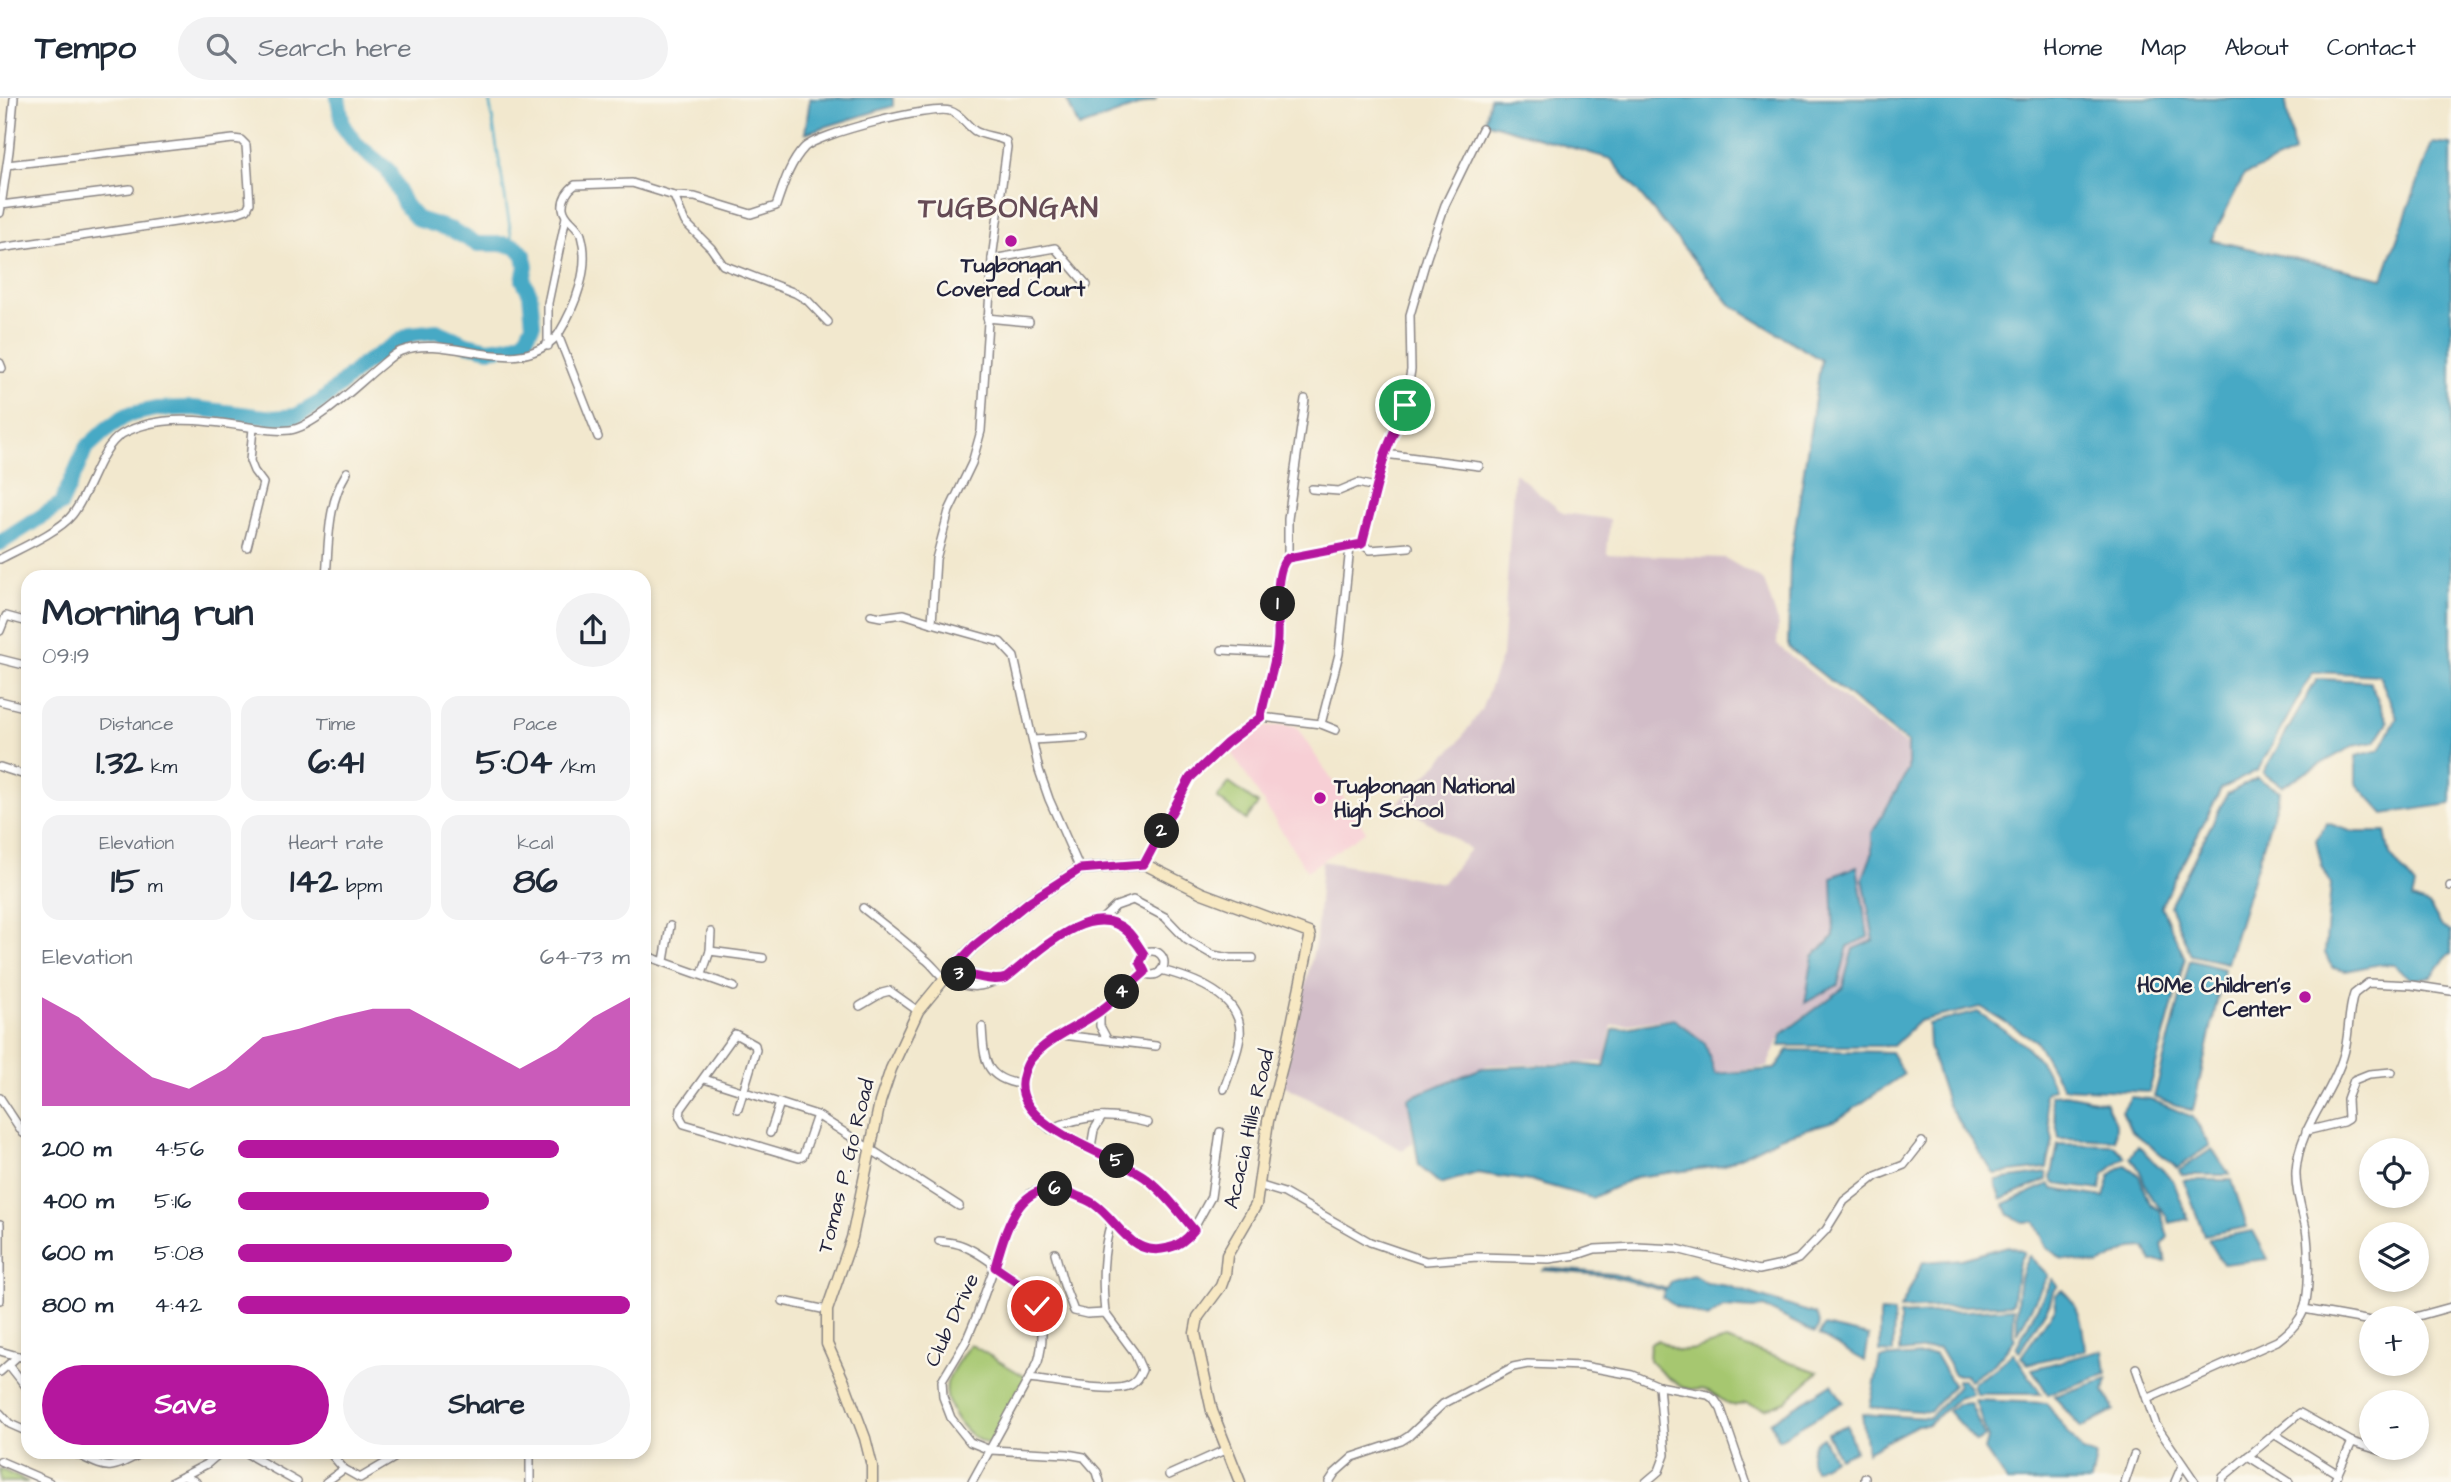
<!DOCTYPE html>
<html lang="en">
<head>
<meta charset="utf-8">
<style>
	:root { --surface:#fff; --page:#f2f2f3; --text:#1f2937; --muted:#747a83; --line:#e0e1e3; --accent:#b5179e }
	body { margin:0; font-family:"Architects Daughter",sans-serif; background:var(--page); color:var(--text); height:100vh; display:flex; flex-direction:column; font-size:26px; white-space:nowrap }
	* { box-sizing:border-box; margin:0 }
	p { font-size:23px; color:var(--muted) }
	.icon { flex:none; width:38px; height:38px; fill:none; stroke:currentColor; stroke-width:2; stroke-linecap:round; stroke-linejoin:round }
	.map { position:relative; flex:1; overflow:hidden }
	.sheet { position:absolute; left:21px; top:472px; width:630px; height:889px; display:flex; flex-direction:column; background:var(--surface); border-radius:21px; box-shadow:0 4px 10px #0003 }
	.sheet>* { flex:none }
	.controls { position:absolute; left:2359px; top:1040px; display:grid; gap:14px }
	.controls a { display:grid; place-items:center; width:70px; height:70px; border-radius:50%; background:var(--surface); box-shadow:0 4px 10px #0003; font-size:35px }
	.pin { position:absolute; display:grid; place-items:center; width:60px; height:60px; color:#fff; margin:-30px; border:4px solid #fff; border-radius:50%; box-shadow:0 2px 7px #0007 }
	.km { position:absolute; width:35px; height:35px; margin:-18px; border-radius:50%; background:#222; color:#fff; font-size:19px; line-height:35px; text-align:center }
	.round { display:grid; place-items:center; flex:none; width:74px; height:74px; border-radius:37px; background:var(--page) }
	.head { display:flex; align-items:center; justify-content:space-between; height:119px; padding:0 21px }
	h1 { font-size:38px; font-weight:700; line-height:52px }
	.stats { display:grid; grid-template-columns:repeat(3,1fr); gap:10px; height:119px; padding:7px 21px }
	.stats div { display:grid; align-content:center; border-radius:18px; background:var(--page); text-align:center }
	.stats b { font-size:35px; font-weight:700 }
	.stats small { font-size:19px; font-weight:400 }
	.stats p { font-size:19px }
	.chart { height:196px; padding:14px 21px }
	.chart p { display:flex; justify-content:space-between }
	.chart svg { width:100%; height:126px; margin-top:7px; fill:var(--accent); opacity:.7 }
	.cta { display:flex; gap:14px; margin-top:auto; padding:14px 21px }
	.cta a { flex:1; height:80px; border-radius:42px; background:var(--accent); color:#fff; font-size:28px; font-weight:700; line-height:80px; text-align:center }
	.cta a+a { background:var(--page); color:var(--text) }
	ul { padding:0 21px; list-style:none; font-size:23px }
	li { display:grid; grid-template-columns:112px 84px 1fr; align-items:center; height:52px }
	li i { height:18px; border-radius:9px; background:var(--accent) }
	header { display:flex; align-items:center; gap:42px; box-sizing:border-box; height:98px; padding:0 35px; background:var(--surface); border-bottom:2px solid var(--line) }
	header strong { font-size:33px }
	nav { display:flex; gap:38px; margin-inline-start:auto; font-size:24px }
	.search { width:490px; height:63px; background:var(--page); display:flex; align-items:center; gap:18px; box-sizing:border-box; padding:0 24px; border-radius:38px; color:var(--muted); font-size:26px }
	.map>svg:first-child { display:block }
</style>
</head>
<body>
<header>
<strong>Tempo</strong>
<div class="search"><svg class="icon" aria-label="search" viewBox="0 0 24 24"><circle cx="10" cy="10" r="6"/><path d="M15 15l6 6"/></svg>Search here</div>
<nav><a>Home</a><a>Map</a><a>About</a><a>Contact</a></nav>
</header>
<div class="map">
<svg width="2451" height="1384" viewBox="0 0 2451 1384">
	<rect width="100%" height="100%" fill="#fbf7ec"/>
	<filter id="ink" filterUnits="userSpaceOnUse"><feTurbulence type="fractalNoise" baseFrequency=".0143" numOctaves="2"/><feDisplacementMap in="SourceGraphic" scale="14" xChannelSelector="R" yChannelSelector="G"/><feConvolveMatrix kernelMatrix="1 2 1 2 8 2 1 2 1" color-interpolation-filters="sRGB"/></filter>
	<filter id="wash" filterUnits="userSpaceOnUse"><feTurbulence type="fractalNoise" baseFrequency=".00686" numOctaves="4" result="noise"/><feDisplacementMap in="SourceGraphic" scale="28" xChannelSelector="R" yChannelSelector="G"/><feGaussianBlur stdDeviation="1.57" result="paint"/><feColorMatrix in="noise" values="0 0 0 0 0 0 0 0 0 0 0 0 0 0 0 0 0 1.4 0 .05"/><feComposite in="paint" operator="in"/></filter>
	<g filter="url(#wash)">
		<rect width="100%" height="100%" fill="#f2e8ce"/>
		<!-- built -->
		<path fill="#f7cfd5" d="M1285 627 1297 630 1366 733 1307 773 1228 649 1256 630Z"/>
		<!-- industrial -->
		<path fill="#d2bdc8" d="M1514 374 1563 415 1610 421 1607 456 1725 460 1764 483 1778 524 1777 547 1867 619 1907 647V672L1872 735 1871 756 1863 779 1873 842 1852 851 1842 890 1781 935 1767 969 1715 976 1705 945 1675 920 1612 928 1604 964 1488 967 1407 999 1413 1045 1402 1052 1280 985 1285 974 1316 842 1322 763 1443 785 1470 751 1398 705 1457 646 1481 612 1502 558Z"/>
		<!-- green -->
		<g fill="#a6c770" stroke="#647456" stroke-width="2">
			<path d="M1229 685 1258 706 1246 722 1217 700Z"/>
			<path d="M1658 1242 1678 1253 1696 1251 1726 1242 1818 1274 1786 1303 1765 1311 1746 1305C1725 1313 1723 1298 1706 1292 1701 1290 1695 1293 1690 1291 1673 1286 1660 1274 1649 1262L1650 1246Z"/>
			<path d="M970 1246 1026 1279 989 1346C967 1342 942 1308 947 1285 950 1273 963 1257 970 1246Z"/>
			<path d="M0 1371 28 1384H0Z"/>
		</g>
		<!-- water -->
		<g fill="#46a9c5" stroke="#346680" stroke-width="2">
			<path d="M810 0H893V8L805 35Z"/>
			<path d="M1066 0H1156L1155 2 1079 29Z"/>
			<path d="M1490 0H2285L2294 55 2244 77 2211 142 2383 180 2432 45 2451 47V706L2384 716 2356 685V658L2380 652 2397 619 2379 577 2313 574 2258 672 2221 691 2161 808 2185 860 2149 994 2063 990 2036 943 1981 909 1919 923 1893 948H1779L1782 936 1842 891 1853 851 1874 842 1863 780 1872 756V735L1908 672V645L1788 549 1790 463 1821 262 1730 206 1611 61 1485 24Z"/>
			<path d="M2317 581 2369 583 2388 624 2375 644 2353 648 2282 688 2263 675Z"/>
			<path d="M2257 680 2280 693 2227 865 2191 857 2170 808 2227 696Z"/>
			<path d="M2327 725 2353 734H2385L2390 757 2415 788 2412 801 2429 807 2442 829 2451 834V856L2446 859 2432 878 2412 882 2394 867 2380 866 2346 873 2332 870 2325 855 2331 786 2322 768 2316 742Z"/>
			<path d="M1857 768 1868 839 1848 848 1838 887 1805 905 1813 858 1834 838 1832 779Z"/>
			<path d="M2190 862 2224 871 2193 1013 2154 999Z"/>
			<path d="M1978 914C2010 937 2041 951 2054 991L2047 993 2044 997 2053 1043 2047 1070 1994 1076 1948 1007 1929 949 1928 926Z"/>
			<path d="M1674 921 1705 945 1715 976 1775 971 1788 952 1891 954 1904 976 1837 1022 1780 1039 1722 1068 1636 1079 1592 1100 1536 1084 1477 1075 1440 1086 1419 1068 1408 1000 1482 970 1579 966 1604 969 1613 932Z"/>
			<path d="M2065 996 2105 1004 2116 1026 2115 1042 2059 1040 2050 997Z"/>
			<path d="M2131 999 2150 1001 2193 1019 2210 1047 2178 1070 2130 1031 2122 1013Z"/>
			<path d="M2058 1046 2114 1047 2125 1059 2104 1076 2100 1092 2055 1086 2051 1081Z"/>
			<path d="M2138 1048 2173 1082 2188 1121 2169 1125C2166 1113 2159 1110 2152 1101 2143 1087 2143 1072 2130 1059Z"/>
			<path d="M2212 1051 2230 1077H2183L2180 1072Z"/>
			<path d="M2125 1067C2129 1070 2136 1074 2139 1078 2146 1091 2143 1105 2160 1112L2168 1139 2162 1146 2166 1164H2152L2145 1149 2132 1150 2098 1167 2060 1160 2047 1149 2035 1124H2023L2009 1117 2004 1106 2049 1086 2053 1091 2104 1099 2110 1077Z"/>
			<path d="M2047 1075V1082L2001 1101 1996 1089V1082Z"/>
			<path d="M2184 1082H2232L2247 1129 2204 1137Z"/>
			<path d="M2253 1133 2268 1161 2223 1166 2208 1141Z"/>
			<path d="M2008 1148 2024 1154 2019 1164 2012 1206 1900 1211 1923 1164 1961 1161Z"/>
			<path d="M2029 1158 2048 1177 2017 1237C2017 1212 2015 1179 2029 1158Z"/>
			<path d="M1546 1170 1614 1176 1667 1191 1672 1183 1693 1177 1707 1185 1728 1188 1815 1216C1820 1223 1820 1228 1815 1235L1764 1209 1753 1211 1723 1209 1708 1220 1675 1208 1662 1199 1665 1193 1610 1178 1543 1172Z"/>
			<path d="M2052 1181 2058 1188 2053 1193 2050 1205 2020 1253 2016 1250Z"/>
			<path d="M2062 1192C2081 1208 2083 1228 2085 1252L2028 1266 2021 1259 2056 1209 2055 1197Z"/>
			<path d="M2014 1210 2013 1237 2015 1241 1994 1266 1970 1282 1965 1277H1955L1939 1250 1900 1254V1217Z"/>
			<path d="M1880 1214 1894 1215 1893 1255 1880 1254Z"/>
			<path d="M1824 1228 1869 1238 1865 1263 1819 1237Z"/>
			<path d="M2103 1252 2106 1276 2048 1296 2032 1271Z"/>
			<path d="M2013 1254 2041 1296H1976L1973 1285 1996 1270Z"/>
			<path d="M1935 1256 1953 1287 1930 1314 1870 1309 1880 1260Z"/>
			<path d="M2107 1281 2104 1293 2114 1312 2081 1330 2054 1298Z"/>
			<path d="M1957 1282H1963L1970 1289 1972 1296 1958 1300 1928 1327H1917L1867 1354 1862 1316 1930 1320 1958 1288Z"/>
			<path d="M1832 1286 1843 1304 1779 1341 1770 1324Z"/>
			<path d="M1975 1302 2046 1305 2082 1353 2096 1358 2091 1384H2007L1985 1352 1988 1341Z"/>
			<path d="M1970 1305 1985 1339 1976 1344 1948 1313 1957 1306Z"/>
			<path d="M1847 1327 1855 1353 1839 1360 1827 1335Z"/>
			<path d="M1823 1339 1834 1361 1815 1372C1807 1360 1811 1345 1823 1339Z"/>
		</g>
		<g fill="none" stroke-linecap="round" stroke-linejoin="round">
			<!-- stream -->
			<path stroke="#46a9c5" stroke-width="2.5" d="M489 0 513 148"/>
			<!-- river -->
			<path stroke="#46a9c5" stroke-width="16" d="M0 445 61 406 86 350 109 329 127 317 156 311 193 310 273 320 296 318 321 304 362 267 411 236 437 233 467 246 489 251 510 248 525 242 533 226 530 196 523 182 526 168 524 157 517 149 504 146H477L452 132 417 121 405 107 388 72 357 47 343 28 338 0"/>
		</g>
	</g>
	<g filter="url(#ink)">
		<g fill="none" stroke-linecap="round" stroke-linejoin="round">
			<defs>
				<g id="street">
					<path d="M674 98 685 124 711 150 723 167 795 195 807 202 828 224"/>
					<path d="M1 107 130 91"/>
					<path d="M0 115 9 53 14 0"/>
					<path d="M0 150 236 115 247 111 250 105 246 47 241 42 233 41 7 67"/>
					<path d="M992 161 1055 150 1087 187"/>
					<path d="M987 220 1029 224"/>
					<path d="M558 237C575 209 591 170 581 137 578 126 564 122 563 110 562 101 568 92 575 87L632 85 674 98 695 99 751 116 776 108C783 88 789 66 804 50 816 36 932 7 950 13 961 16 966 27 975 33 984 38 996 38 1006 43L1007 49 992 161 981 333 972 365 949 413 936 461 932 525 1000 544 1014 559 1039 672 1049 701 1080 771"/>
					<path d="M548 248V205L566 119"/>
					<path d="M0 265 2 270H0"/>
					<path d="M1385 356 1479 368"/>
					<path d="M1312 391 1339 393 1358 385 1375 389"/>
					<path d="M1362 446 1385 356 1405 307 1411 272 1410 217 1427 159 1445 107 1482 31"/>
					<path d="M1362 446 1370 452 1409 449"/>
					<path d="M247 449 263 385 254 373 250 363 253 330"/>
					<path d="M1288 460V421L1305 301"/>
					<path d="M0 461C19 451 60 433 72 417 90 395 99 350 122 336 158 316 204 322 242 328 257 330 275 334 290 332 315 329 358 286 380 268 386 263 393 256 401 253 451 234 515 284 558 237L598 339"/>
					<path d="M326 480C329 443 327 406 347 374"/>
					<path d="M871 517 881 519 904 516 932 525"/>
					<path d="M0 533 6 518 28 524"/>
					<path d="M1222 552 1276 555"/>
					<path d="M0 561 28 568"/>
					<path d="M0 603 28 610"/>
					<path d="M1261 619 1321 626 1336 632"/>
					<path d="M1321 626 1339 556 1350 449"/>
					<path d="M1033 642 1084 639"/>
					<path d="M0 669 28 678"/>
					<path d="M1144 766 1190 680 1227 645 1261 619C1265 594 1274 570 1278 545 1281 519 1273 488 1284 463L1288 460 1362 446"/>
					<path d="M2450 788H2451"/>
					<path d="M863 810C884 827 906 843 925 861 932 866 937 874 944 880 951 885 961 887 969 888 1019 896 1081 786 1128 834 1134 841 1139 849 1144 856"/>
					<path d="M1101 822 1116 808 1133 802 1165 819 1187 842 1213 857 1230 860H1253"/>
					<path d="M710 853 711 834"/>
					<circle cx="1152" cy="865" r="12"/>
					<path d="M644 857 734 889"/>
					<path d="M664 863 670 828"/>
					<path d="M1161 872C1196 881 1249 900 1239 945 1236 960 1229 976 1224 991"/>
					<path d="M1145 875C1130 887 1116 901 1100 913 1078 929 1049 939 1031 961 1011 986 1029 1018 1053 1032 1083 1049 1119 1059 1147 1081 1165 1095 1179 1114 1193 1132"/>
					<path d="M702 876 710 853 763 860"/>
					<path d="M958 876H972L995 883"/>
					<path d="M860 908 882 895 890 893 918 913"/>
					<path d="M1100 913V928L1107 941"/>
					<path d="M982 929C984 961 984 981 1021 986"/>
					<path d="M1062 937 1156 948"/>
					<path d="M704 981 817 1017 959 1108"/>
					<path d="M0 1000 23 1035 28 1038"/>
					<path d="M738 1011 756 952 755 947 735 936 681 1011 680 1019 684 1026 799 1060 803 1058 817 1017"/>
					<path d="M1050 1031C1085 1016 1112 1016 1148 1025"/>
					<path d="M2306 1033 2343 1024 2348 1021 2347 1001 2354 982 2369 976 2392 974"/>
					<path d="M770 1035 780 1005"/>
					<path d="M1091 1049 1094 1032 1102 1019"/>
					<path d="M1258 1087 1284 1095 1370 1144 1426 1163 1477 1159 1549 1161 1577 1157 1595 1151 1636 1149 1677 1151 1759 1172 1782 1167 1798 1161 1826 1132 1844 1103 1876 1078 1904 1067 1922 1044"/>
					<path d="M0 1126V1202"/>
					<path d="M939 1143C946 1144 954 1144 961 1147 980 1154 1030 1190 1037 1209 1044 1225 1043 1247 1038 1264L972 1384"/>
					<path d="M783 1203 827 1212"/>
					<path d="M2304 1211 2371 1223"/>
					<path d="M1105 1215C1102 1182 1102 1155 1111 1124"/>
					<path d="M2411 1220 2451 1209"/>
					<path d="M0 1253 28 1261"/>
					<path d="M9 1267 28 1291"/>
					<path d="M2136 1270 2156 1327 2195 1384"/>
					<path d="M0 1274 18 1258"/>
					<path d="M1029 1281C1051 1283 1110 1295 1128 1288 1136 1285 1139 1279 1142 1272L1134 1254 1105 1215 1087 1216 1074 1213 1064 1187 1055 1155"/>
					<path d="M2147 1301 2277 1243C2288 1235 2300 1225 2304 1211 2310 1194 2309 1148 2306 1131 2302 1112 2295 1092 2296 1073 2299 1029 2331 999 2343 959 2350 939 2347 916 2354 896L2368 885 2411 887 2451 893"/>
					<path d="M0 1315 10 1326 28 1334"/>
					<path d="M2274 1336 2338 1376"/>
					<path d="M72 1354C111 1372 105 1374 144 1354"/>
					<path d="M244 1354 297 1384"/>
					<path d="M329 1354 344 1371 360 1380 394 1360 395 1354"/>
					<path d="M530 1354V1384"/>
					<path d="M2248 1358 2289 1384"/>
					<path d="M0 1363 49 1384"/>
					<path d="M1169 1377 1227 1351"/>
					<path d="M184 1378 196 1384"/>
					<path d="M1865 1380V1384"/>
					<path d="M172 1384 207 1366 221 1354"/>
					<path d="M326 1384 344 1371"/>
					<path d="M1100 1384 1097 1374 1084 1359 1067 1356 990 1352 970 1344 951 1320 943 1299 942 1283 966 1243 977 1217 1013 1117 1031 1095 1046 1090 1065 1093 1095 1106 1128 1140 1143 1150 1159 1152 1176 1148 1189 1139 1211 1099 1220 1034"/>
					<path d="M1329 1384 1335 1375 1353 1359 1401 1343 1409 1338 1443 1306 1513 1269 1528 1266 1583 1268 1633 1277 1659 1288 1708 1297 1715 1302 1721 1311 1746 1384"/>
					<path d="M1646 1384 1659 1373 1665 1357 1659 1288"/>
					<path d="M2125 1384 2134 1357"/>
					<path d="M2175 1384 2182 1368"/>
					<path d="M2222 1384 2223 1379 2300 1315 2352 1344 2382 1353"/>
					<path d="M2334 1384 2352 1344"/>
				</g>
				<path id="secondary" d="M872 1384V1368L865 1340 844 1284 827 1246V1212L852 1140 880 1004 891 971 918 913 954 869 974 848 1030 803 1080 771 1144 766 1202 795 1309 835 1310 840 1288 945 1268 1023 1256 1107 1227 1157 1225 1177 1221 1188 1198 1219 1195 1235 1212 1313 1240 1384"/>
			</defs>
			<!-- street casing -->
			<use href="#street" stroke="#8a8584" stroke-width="10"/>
			<!-- secondary casing -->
			<use href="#secondary" stroke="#8a8584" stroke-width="13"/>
			<!-- street -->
			<use href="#street" stroke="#fff" stroke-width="7"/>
			<!-- secondary -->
			<use href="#secondary" stroke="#f7e8c3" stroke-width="10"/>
		</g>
	</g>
	<g fill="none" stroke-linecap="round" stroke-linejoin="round" filter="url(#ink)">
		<defs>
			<path id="route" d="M1037 1208 1020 1186 995 1169C1007 1127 1021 1074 1075 1097 1081 1100 1089 1102 1094 1106 1119 1123 1130 1160 1168 1150 1179 1148 1187 1141 1194 1132 1179 1114 1165 1095 1147 1081 1115 1055 1005 1029 1024 975 1026 970 1027 965 1031 961 1049 939 1078 929 1100 913 1116 901 1130 887 1145 874L1140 864 1144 856C1139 849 1134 840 1128 834 1091 798 1034 859 1006 880 991 885 975 876 958 876L954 869 974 848 1030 803 1080 771 1144 766 1190 680 1227 645 1261 619C1265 593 1277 566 1278 539 1279 522 1273 471 1288 460L1362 446 1385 356 1405 307"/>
		</defs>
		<!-- route casing -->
		<use href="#route" stroke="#fff" stroke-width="14"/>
		<!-- route -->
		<use href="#route" stroke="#b5179e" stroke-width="9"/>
	</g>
	<!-- markers -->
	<g fill="#b5179e" stroke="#fbf7ec" stroke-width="2.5">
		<circle cx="1011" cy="143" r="7"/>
		<circle cx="1320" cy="700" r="7"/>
		<circle cx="2305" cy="899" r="7"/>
	</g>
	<g text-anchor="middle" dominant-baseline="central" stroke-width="5" stroke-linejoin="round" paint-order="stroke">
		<!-- poi labels -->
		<g font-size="21" font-weight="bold" fill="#22223b" stroke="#fbf7ec">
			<text x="1011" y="167">Tugbongan<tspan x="1011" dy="24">Covered Court</tspan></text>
			<text x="1334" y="688" text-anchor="start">Tugbongan National<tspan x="1334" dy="24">High School</tspan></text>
			<text x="2291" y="887" text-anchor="end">HOMe Children's<tspan x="2291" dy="24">Center</tspan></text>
		</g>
		<!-- street labels -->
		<g font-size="21" fill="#22223b" stroke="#fbf7ec">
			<text transform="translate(1249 1031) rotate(-77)">Acacia Hills Road</text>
			<text transform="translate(846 1068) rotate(-76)">Tomas P. Go Road</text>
			<text transform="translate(952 1222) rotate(-65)">Club Drive</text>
		</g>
		<!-- district labels -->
		<g font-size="28" font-weight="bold" letter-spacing="2" fill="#654b55" stroke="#fbf7ec">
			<text x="1009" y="110">TUGBONGAN</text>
		</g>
	</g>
</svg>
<div class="controls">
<a><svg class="icon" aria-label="locate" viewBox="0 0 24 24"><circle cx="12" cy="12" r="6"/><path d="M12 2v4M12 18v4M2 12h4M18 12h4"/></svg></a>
<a><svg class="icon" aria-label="layers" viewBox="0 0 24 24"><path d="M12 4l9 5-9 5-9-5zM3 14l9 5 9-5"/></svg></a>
<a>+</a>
<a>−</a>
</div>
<div class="pin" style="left:1405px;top:307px;background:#1e9e55"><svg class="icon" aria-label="arrive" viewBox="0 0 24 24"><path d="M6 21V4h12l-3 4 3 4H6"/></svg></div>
<div class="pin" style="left:1037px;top:1208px;background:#d93025"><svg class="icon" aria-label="check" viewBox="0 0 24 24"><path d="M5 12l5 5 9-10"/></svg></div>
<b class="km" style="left:1278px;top:506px">1</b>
<b class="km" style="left:1162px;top:733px">2</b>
<b class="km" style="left:959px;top:876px">3</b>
<b class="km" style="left:1122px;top:894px">4</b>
<b class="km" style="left:1117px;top:1063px">5</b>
<b class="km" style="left:1055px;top:1091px">6</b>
<section class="sheet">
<div class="head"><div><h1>Morning run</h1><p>09:19</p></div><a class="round"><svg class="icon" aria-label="share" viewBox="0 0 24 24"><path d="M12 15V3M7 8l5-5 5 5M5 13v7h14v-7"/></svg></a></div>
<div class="stats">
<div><p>Distance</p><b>1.32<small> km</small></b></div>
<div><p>Time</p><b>6:41</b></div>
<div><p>Pace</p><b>5:04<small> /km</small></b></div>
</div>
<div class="stats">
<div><p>Elevation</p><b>15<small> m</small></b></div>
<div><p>Heart rate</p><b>142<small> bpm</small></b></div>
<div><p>kcal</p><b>86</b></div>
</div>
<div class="chart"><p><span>Elevation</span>64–73 m</p>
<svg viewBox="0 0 160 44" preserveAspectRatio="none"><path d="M0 44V6L10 13L20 24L30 34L40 38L50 31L60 20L70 17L80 13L90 10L100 10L110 17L120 24L130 31L140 24L150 13L160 6V44z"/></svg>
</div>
<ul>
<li><b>200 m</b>4:56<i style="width:82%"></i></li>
<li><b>400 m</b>5:16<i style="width:64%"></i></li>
<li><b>600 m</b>5:08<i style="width:70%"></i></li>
<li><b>800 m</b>4:42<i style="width:100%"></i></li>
</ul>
<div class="cta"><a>Save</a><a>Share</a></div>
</section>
</div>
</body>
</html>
